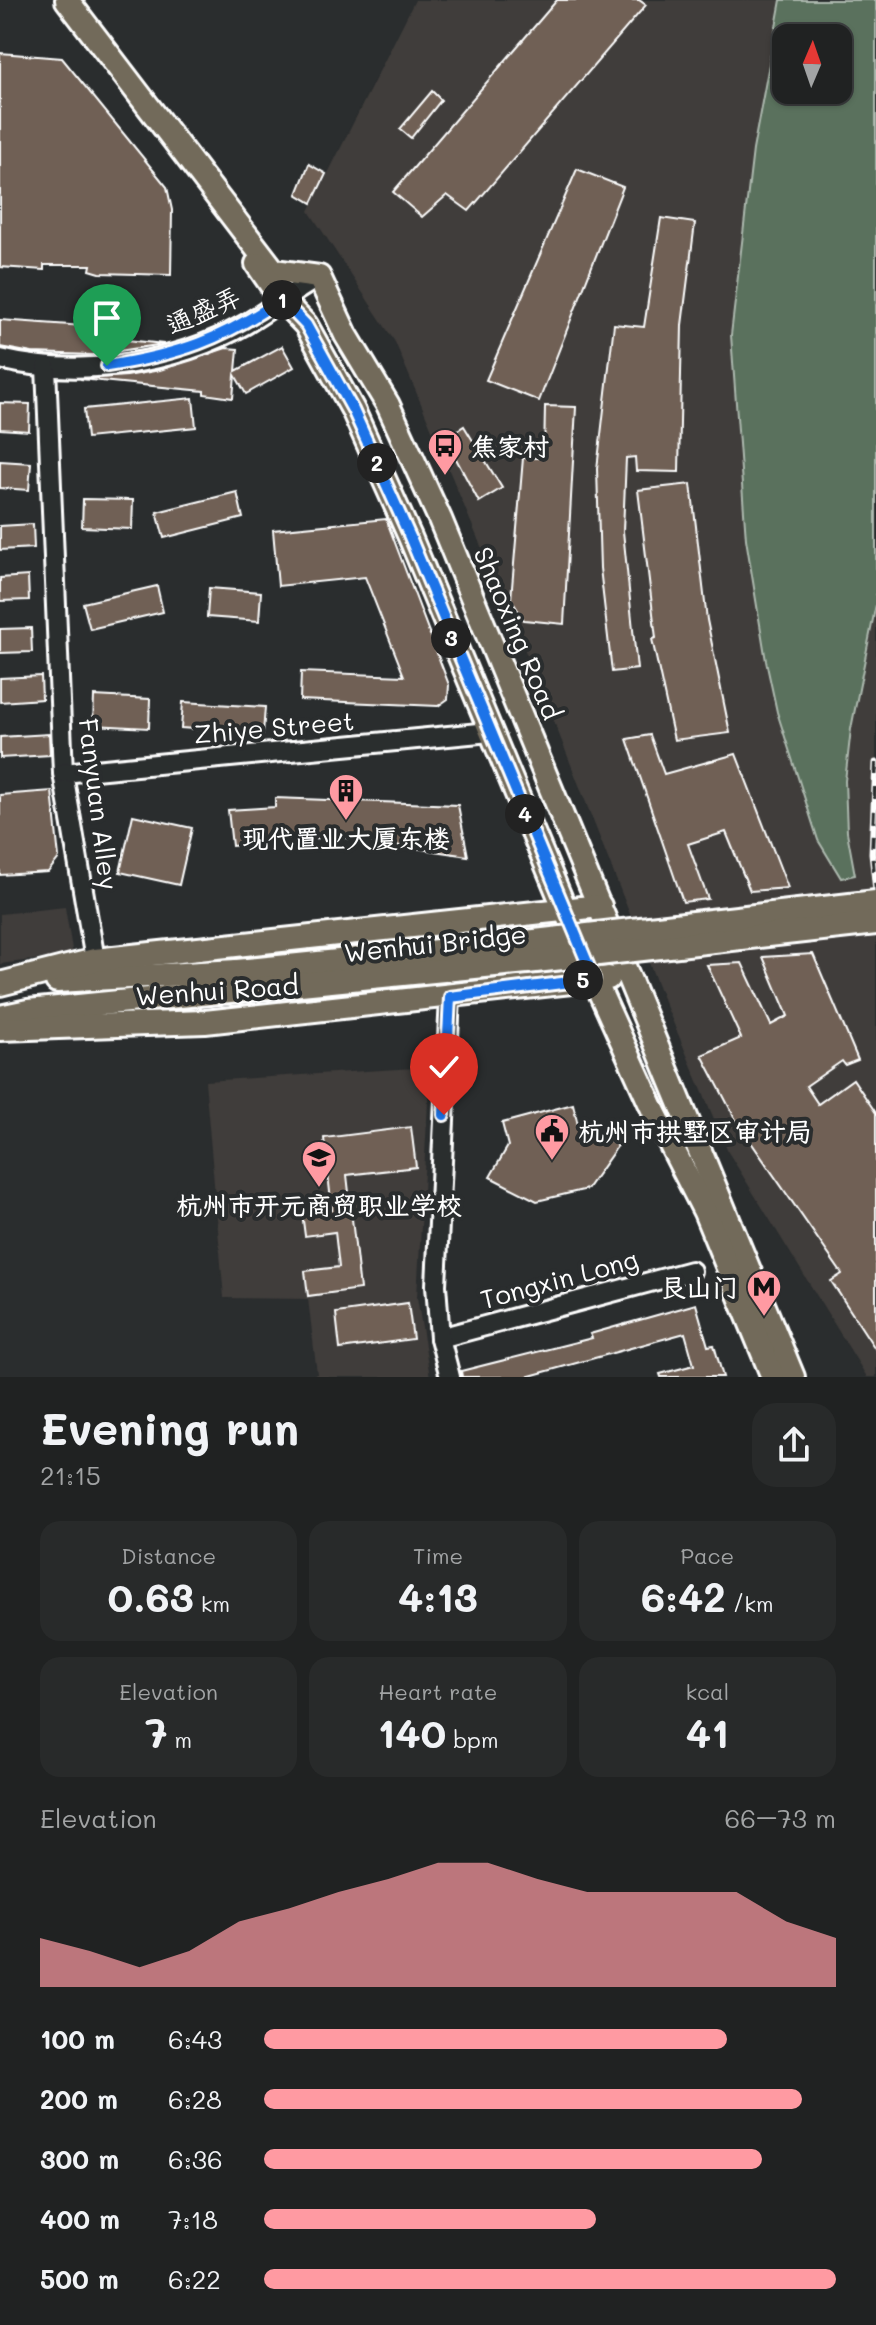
<!DOCTYPE html>
<html lang="en">
<head>
<meta charset="utf-8">
<style>
	:root { --surface:#202222; --page:#282a2a; --text:#f1f3f6; --muted:#a2a4a5; --line:#3d3f40; --accent:#ff9aa2 }
	body { margin:0; font-family:Mali,"LXGW WenKai TC",sans-serif; background:var(--page); color:var(--text); height:100vh; display:flex; flex-direction:column; font-size:30px; white-space:nowrap }
	* { box-sizing:border-box; margin:0 }
	p { font-size:26px; color:var(--muted) }
	.icon { flex:none; width:44px; height:44px; fill:none; stroke:currentColor; stroke-width:2; stroke-linecap:round; stroke-linejoin:round }
	.map { position:relative; height:1377px; overflow:hidden }
	.side { display:flex; flex-direction:column; background:var(--surface); flex:1 }
	.side>* { flex:none }
	.needle { width:52px; rotate:2deg }
	.tools { position:absolute; left:772px; top:24px; display:grid; gap:16px }
	.tools a { display:grid; place-items:center; width:80px; height:80px; border-radius:16px; background:var(--surface); box-shadow:0 2px 6px #0004,0 0 0 2px var(--line); font-size:40px }
	.pin { position:absolute; display:grid; place-items:center; width:68px; height:68px; color:#fff; margin:-82px -34px; border-radius:50% 50% 50% 0; rotate:-45deg; box-shadow:0 0 8px #0007 }
	.pin .icon { rotate:45deg }
	.km { position:absolute; width:40px; height:40px; margin:-20px; border-radius:50%; background:#222; color:#fff; font-size:22px; line-height:40px; text-align:center }
	.round { display:grid; place-items:center; flex:none; width:84px; height:84px; border-radius:24px; background:var(--page) }
	.headline { display:flex; align-items:center; justify-content:space-between; height:136px; padding:0 40px }
	h1 { font-size:44px; font-weight:700; line-height:60px }
	.metrics { display:grid; grid-template-columns:repeat(3,1fr); gap:12px; height:136px; padding:8px 40px }
	.metrics div { display:grid; align-content:center; border-radius:20px; background:var(--page); text-align:center }
	.metrics b { font-size:40px; font-weight:700 }
	.metrics small { font-size:22px; font-weight:400 }
	.metrics p { font-size:22px }
	.chart { height:224px; padding:16px 40px }
	.chart p { display:flex; justify-content:space-between }
	.chart svg { width:100%; height:144px; margin-top:8px; fill:var(--accent); opacity:.7 }
	ul { padding:0 40px; list-style:none; font-size:26px }
	li { display:grid; grid-template-columns:128px 96px 1fr; align-items:center; height:60px }
	li i { height:20px; border-radius:10px; background:var(--accent) }
	.map>svg:first-child { display:block }
</style>
</head>
<body>
<div class="map">
<svg width="876" height="1377" viewBox="0 0 876 1377">
	<rect width="100%" height="100%" fill="#2a2d2e"/>
	<filter id="ink" filterUnits="userSpaceOnUse"><feTurbulence type="fractalNoise" baseFrequency=".0125" numOctaves="2"/><feDisplacementMap in="SourceGraphic" scale="16" xChannelSelector="R" yChannelSelector="G"/><feConvolveMatrix kernelMatrix="1 2 1 2 8 2 1 2 1" color-interpolation-filters="sRGB"/></filter>
	<g filter="url(#ink)">
		<!-- built -->
		<g fill="#3f3c3a" fill-rule="evenodd">
			<path d="M415 0H876V1377H867L728 1152 664 1001 542 691 395 342 309 211ZM786 38H838V90H786Z"/>
			<path d="M65 907 73 955 0 964V914Z"/>
			<path d="M430 1067 417 1297 430 1377H306L317 1374 308 1299 224 1298 205 1081Z"/>
		</g>
		<!-- green -->
		<path fill="#5a715d" stroke="#acb8ae" stroke-width="2" fill-rule="evenodd" d="M781 0H876V604L851 729 845 781 847 832 855 875 841 878 818 840 777 712 766 661 746 539 731 335 753 150ZM838 38V90H786V38Z"/>
		<!-- building -->
		<g fill="#6f6055" stroke="#fff" stroke-width="2">
			<path d="M557 0H639L646 5 469 211 447 195 422 217 393 192Z"/>
			<path d="M0 53 62 58 167 187 172 210 171 275 100 273 90 270 91 265H44V270L0 267Z"/>
			<path d="M432 91 441 100 411 138 400 129Z"/>
			<path d="M309 164 326 174 312 203 297 194Z"/>
			<path d="M577 169 623 187 539 401 486 380Z"/>
			<path d="M661 218 695 223 682 325 679 472 636 471 635 457 626 458 623 531 637 669 612 672 600 568 597 469 614 324 644 327Z"/>
			<path d="M0 320 84 326 128 325 127 340 164 344 93 355 32 353 0 347Z"/>
			<path d="M282 346 294 367 246 394 235 375 233 398 204 394V391L80 379 127 376 160 370 226 348 238 349 236 371Z"/>
			<path d="M193 398 196 427 87 438 84 409Z"/>
			<path d="M0 403 30 404 29 431 0 429Z"/>
			<path d="M545 406 576 407 564 624 524 620 511 599 523 458H544Z"/>
			<path d="M464 426 502 488 479 502 445 438Z"/>
			<path d="M0 461 31 463 29 490 0 488Z"/>
			<path d="M691 484 707 620 730 733 674 740 652 639 656 638 638 490Z"/>
			<path d="M237 492 243 518 164 538 157 512Z"/>
			<path d="M83 499 133 500 132 529 82 527Z"/>
			<path d="M386 519 449 685 448 699 438 706 300 700 301 672 404 676 365 577 278 586 273 530Z"/>
			<path d="M33 524 34 548 0 550V526Z"/>
			<path d="M28 576 29 600 0 601V578Z"/>
			<path d="M157 586 163 612 90 629 83 603Z"/>
			<path d="M209 588 261 592 259 621 207 617Z"/>
			<path d="M31 628 32 652 0 653V629Z"/>
			<path d="M41 676 42 699 0 702V678Z"/>
			<path d="M94 696 150 699 149 728 93 725Z"/>
			<path d="M183 702 265 707 263 734 181 728Z"/>
			<path d="M49 734 50 755 0 758V737Z"/>
			<path d="M650 735 664 774 736 754 788 888 750 891 726 832 688 844 708 899 683 902 627 739Z"/>
			<path d="M52 791 59 858 48 872 0 875V795Z"/>
			<path d="M275 798 458 805 468 856 319 834V838L232 846 228 810 275 807Z"/>
			<path d="M133 815 192 828 179 885 120 872Z"/>
			<path d="M813 954 858 1060 845 1065 842 1061 806 1086 818 1104 853 1079 876 1113V1350L831 1281 842 1274 737 1122 702 1055 741 1038 707 965 742 963 771 1025 788 1016 763 957Z"/>
			<path d="M573 1104 578 1125 618 1145 587 1189 537 1201 490 1177 508 1146 502 1123Z"/>
			<path d="M411 1127 416 1167 347 1175 360 1289 308 1296 305 1271 339 1267 335 1232 305 1236 302 1213 332 1210 324 1138Z"/>
			<path d="M408 1303 413 1339 340 1349 336 1313Z"/>
			<path d="M696 1304 708 1346 714 1345 723 1377H661L660 1374 694 1365 685 1333 526 1377H462L461 1371 592 1338 590 1334Z"/>
		</g>
		<g fill="none" stroke-linecap="round" stroke-linejoin="round">
			<defs>
				<g id="minor">
					<path d="M0 359C79 378 175 365 246 324 271 309 294 291 319 277"/>
					<path d="M46 367 63 773 95 960"/>
					<path d="M63 773 490 732"/>
					<path d="M440 1338 691 1271"/>
					<path d="M450 1377 440 1338 436 1285 450 997"/>
				</g>
				<g id="major">
					<path d="M67 0 274 271 319 277 346 335 388 405 440 519 793 1377"/>
					<path d="M257 264 281 299 306 325 353 410 410 537 594 979 655 1114 705 1212 773 1377"/>
					<path d="M57 981 237 971"/>
					<path d="M0 984 95 960 600 906"/>
					<path d="M0 1017 28 1011 240 990"/>
					<path d="M0 1029 205 1022 608 978"/>
				</g>
			</defs>
			<!-- minor casing -->
			<use href="#minor" stroke="#fff" stroke-width="24"/>
			<!-- major casing -->
			<use href="#major" stroke="#fff" stroke-width="28"/>
			<!-- minor -->
			<use href="#minor" stroke="#2a2d2e" stroke-width="18"/>
			<!-- major -->
			<use href="#major" stroke="#726b5a" stroke-width="22"/>
			<defs>
				<path id="rail" d="M876 763 872 853 876 891"/>
			</defs>
			<!-- rail casing -->
			<use href="#rail" stroke="#fff" stroke-width="7"/>
			<!-- rail -->
			<use href="#rail" stroke="#2a2d2e" stroke-width="4" stroke-dasharray="12" stroke-linecap="butt"/>
			<defs>
				<g id="major-bridge">
					<path d="M237 971 526 942 876 902"/>
					<path d="M240 990 527 962 876 923"/>
				</g>
			</defs>
			<!-- major-bridge casing -->
			<use href="#major-bridge" stroke="#fff" stroke-width="28" stroke-linecap="butt"/>
			<!-- major-bridge -->
			<use href="#major-bridge" stroke="#726b5a" stroke-width="22"/>
		</g>
	</g>
	<g fill="none" stroke-linecap="round" stroke-linejoin="round" filter="url(#ink)">
		<defs>
			<path id="route" d="M107 366C177 355 223 340 281 299L306 325 353 410 410 537 594 979 450 997 444 1115"/>
		</defs>
		<!-- route casing -->
		<use href="#route" stroke="#fff" stroke-width="16"/>
		<!-- route -->
		<use href="#route" stroke="#1a73e8" stroke-width="10"/>
	</g>
	<!-- icons -->
	<defs>
		<symbol id="bus-pin" viewBox="-11 -11 22 30"><path d="M0 17L-7.5 6A9.5 9.5 0 1 1 7.5 6Z" fill="#ff9aa2" stroke="#2a2d2e"/><path d="M-5-6H5V4H4V6H2V4H-2V6H-4V4H-5ZM-3.5-4V0h7V-4ZM-3.5 1.2v1.5H-2V1.2ZM2 1.2v1.5H3.5V1.2Z" fill="#111"/></symbol>
		<symbol id="building-pin" viewBox="-11 -11 22 30"><path d="M0 17L-7.5 6A9.5 9.5 0 1 1 7.5 6Z" fill="#ff9aa2" stroke="#2a2d2e"/><path d="M-4-6H4V6H1V3H-1V6H-4ZM-2.5-4.3h1.7v1.8h-1.7ZM.8-4.3h1.7v1.8H.8ZM-2.5-1h1.7V.8h-1.7ZM.8-1h1.7V.8H.8Z" fill="#111"/></symbol>
		<symbol id="civic-pin" viewBox="-11 -11 22 30"><path d="M0 17L-7.5 6A9.5 9.5 0 1 1 7.5 6Z" fill="#ff9aa2" stroke="#2a2d2e"/><path d="M-.6-6.5H3V-4.5H.6V-3L4-1V1h2V6H-6V1h2V-1L-.6-3ZM-1.2 2.5V6h2.4V2.5Z" fill="#111"/></symbol>
		<symbol id="school-pin" viewBox="-11 -11 22 30"><path d="M0 17L-7.5 6A9.5 9.5 0 1 1 7.5 6Z" fill="#ff9aa2" stroke="#2a2d2e"/><path d="M0-5L7-2L0 1L-7-2ZM-4 1L0 2.5L4 1V4Q0 6-4 4Z" fill="#111"/></symbol>
		<symbol id="metro-pin" viewBox="-11 -11 22 30"><path d="M0 17L-7.5 6A9.5 9.5 0 1 1 7.5 6Z" fill="#ff9aa2" stroke="#2a2d2e"/><path d="M-5.5 5V-5H-3L0 0L3-5H5.5V5H3V-.5L0 4L-3-.5V5Z" fill="#111"/></symbol>
	</defs>
	<g fill-rule="evenodd">
		<use href="#bus-pin" x="425" y="426" width="40" height="54"/>
		<use href="#building-pin" x="326" y="771" width="40" height="54"/>
		<use href="#civic-pin" x="532" y="1111" width="40" height="54"/>
		<use href="#school-pin" x="299" y="1138" width="40" height="54"/>
		<use href="#metro-pin" x="744" y="1267" width="40" height="54"/>
	</g>
	<g text-anchor="middle" dominant-baseline="central" stroke-width="8" stroke-linejoin="round" paint-order="stroke">
		<!-- street labels -->
		<g font-size="26" fill="#fff" stroke="#2a2d2e">
			<text transform="translate(203 310) rotate(-24)">通盛弄</text>
			<text transform="translate(518 633) rotate(67)">Shaoxing Road</text>
			<text transform="translate(274 727) rotate(-5)">Zhiye Street</text>
			<text transform="translate(99 804) rotate(83)">Fanyuan Alley</text>
			<text transform="translate(435 943) rotate(-6)">Wenhui Bridge</text>
			<text transform="translate(217 990) rotate(-4)">Wenhui Road</text>
			<text transform="translate(559 1279) rotate(-15)">Tongxin Long</text>
		</g>
		<!-- poi labels -->
		<g font-size="26" font-weight="bold" fill="#fff" stroke="#2a2d2e" text-anchor="start">
			<text x="471" y="446">焦家村</text>
			<text x="346" y="838" text-anchor="middle">现代置业大厦东楼</text>
			<text x="578" y="1131">杭州市拱墅区审计局</text>
			<text x="319" y="1205" text-anchor="middle">杭州市开元商贸职业学校</text>
			<text x="738" y="1287" text-anchor="end">艮山门</text>
		</g>
	</g>
</svg>
<div class="tools">
<a><svg class="needle" viewBox="-14 -14 28 28"><path d="M0-13l5 13h-10z" fill="#e53935"/><path d="M0 13l5-13h-10z" fill="#a2a4a5"/></svg></a>
</div>
<div class="pin" style="left:107px;top:366px;background:#1e9e55"><svg class="icon" aria-label="arrive" viewBox="0 0 24 24"><path d="M6 21V4h12l-3 4 3 4H6"/></svg></div>
<div class="pin" style="left:444px;top:1115px;background:#d93025"><svg class="icon" aria-label="check" viewBox="0 0 24 24"><path d="M5 12l5 5 9-10"/></svg></div>
<b class="km" style="left:282px;top:300px">1</b>
<b class="km" style="left:377px;top:463px">2</b>
<b class="km" style="left:451px;top:638px">3</b>
<b class="km" style="left:525px;top:814px">4</b>
<b class="km" style="left:583px;top:980px">5</b>
</div>
<section class="side">
<div class="headline"><div><h1>Evening run</h1><p>21:15</p></div><a class="round"><svg class="icon" aria-label="share" viewBox="0 0 24 24"><path d="M12 15V3M7 8l5-5 5 5M5 13v7h14v-7"/></svg></a></div>
<div class="metrics">
<div><p>Distance</p><b>0.63<small> km</small></b></div>
<div><p>Time</p><b>4:13</b></div>
<div><p>Pace</p><b>6:42<small> /km</small></b></div>
</div>
<div class="metrics">
<div><p>Elevation</p><b>7<small> m</small></b></div>
<div><p>Heart rate</p><b>140<small> bpm</small></b></div>
<div><p>kcal</p><b>41</b></div>
</div>
<div class="chart"><p><span>Elevation</span>66–73 m</p>
<svg viewBox="0 0 160 44" preserveAspectRatio="none"><path d="M0 44V29L10 33L20 38L30 33L40 24L50 20L60 15L70 11L80 6L90 6L100 11L110 15L120 15L130 15L140 15L150 24L160 29V44z"/></svg>
</div>
<ul>
<li><b>100 m</b>6:43<i style="width:81%"></i></li>
<li><b>200 m</b>6:28<i style="width:94%"></i></li>
<li><b>300 m</b>6:36<i style="width:87%"></i></li>
<li><b>400 m</b>7:18<i style="width:58%"></i></li>
<li><b>500 m</b>6:22<i style="width:100%"></i></li>
</ul>
</section>
</body>
</html>
